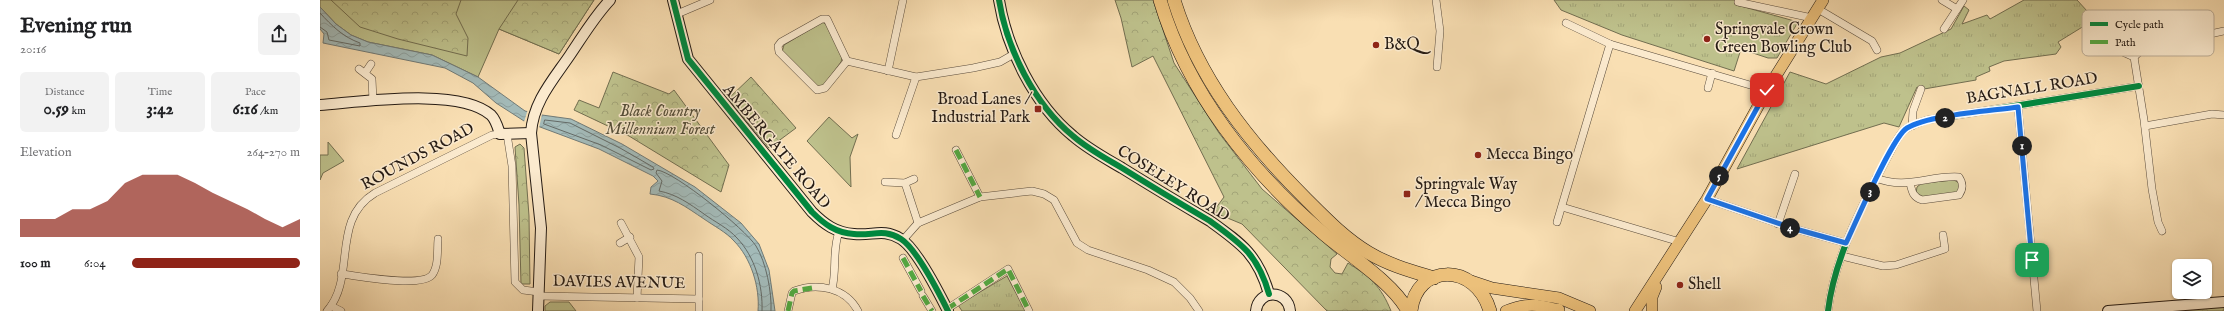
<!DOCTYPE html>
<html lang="en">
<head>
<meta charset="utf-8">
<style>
	:root { --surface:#fff; --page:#f2f2f2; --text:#202124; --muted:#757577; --accent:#8f2418 }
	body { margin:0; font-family:"IM FELL English",serif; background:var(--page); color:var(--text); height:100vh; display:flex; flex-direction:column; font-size:15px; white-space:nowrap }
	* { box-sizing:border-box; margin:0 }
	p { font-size:13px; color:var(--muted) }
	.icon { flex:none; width:22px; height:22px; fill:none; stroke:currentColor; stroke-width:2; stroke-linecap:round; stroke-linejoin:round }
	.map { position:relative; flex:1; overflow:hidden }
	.sheet { display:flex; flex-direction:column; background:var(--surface); width:320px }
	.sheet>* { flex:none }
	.fabs { position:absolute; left:1852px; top:259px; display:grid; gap:8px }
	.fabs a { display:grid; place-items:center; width:40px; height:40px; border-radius:6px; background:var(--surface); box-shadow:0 1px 3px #0004; font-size:20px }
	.pin { position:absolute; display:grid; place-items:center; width:34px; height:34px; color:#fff; margin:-17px; border-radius:8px; box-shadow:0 2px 6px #0006 }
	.km { position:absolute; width:20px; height:20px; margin:-10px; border-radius:50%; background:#222; color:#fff; font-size:11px; line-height:20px; text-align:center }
	.round { display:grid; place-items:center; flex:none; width:42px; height:42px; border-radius:6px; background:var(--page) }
	.summary { display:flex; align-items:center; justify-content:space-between; height:68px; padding:0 20px }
	h1 { font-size:22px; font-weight:700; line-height:30px }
	.stats { display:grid; grid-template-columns:repeat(3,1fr); gap:6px; height:68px; padding:4px 20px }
	.stats div { display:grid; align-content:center; border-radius:6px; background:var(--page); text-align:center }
	.stats b { font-size:17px; font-weight:700 }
	.stats small { font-size:11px; font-weight:400 }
	.stats p { font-size:11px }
	.chart { height:112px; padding:8px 20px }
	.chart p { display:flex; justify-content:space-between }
	.chart svg { width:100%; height:72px; margin-top:4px; fill:var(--accent); opacity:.7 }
	ul { padding:0 20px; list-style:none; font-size:13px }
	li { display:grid; grid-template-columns:64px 48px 1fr; align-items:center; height:30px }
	li i { height:10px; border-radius:5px; background:var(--accent) }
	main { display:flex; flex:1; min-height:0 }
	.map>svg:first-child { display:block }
</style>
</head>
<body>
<main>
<section class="sheet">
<div class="summary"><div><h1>Evening run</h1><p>20:16</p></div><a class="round"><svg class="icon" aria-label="share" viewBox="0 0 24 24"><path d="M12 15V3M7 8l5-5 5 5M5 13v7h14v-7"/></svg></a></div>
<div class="stats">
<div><p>Distance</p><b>0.59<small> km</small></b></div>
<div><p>Time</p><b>3:42</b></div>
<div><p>Pace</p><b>6:16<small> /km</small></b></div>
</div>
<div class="chart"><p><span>Elevation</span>264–270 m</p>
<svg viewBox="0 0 160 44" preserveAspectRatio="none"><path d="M0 44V33L10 33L20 33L30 27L40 27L50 22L60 11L70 6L80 6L90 6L100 11L110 17L120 22L130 27L140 33L150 38L160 33V44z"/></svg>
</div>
<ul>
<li><b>100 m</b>6:04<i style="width:100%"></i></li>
</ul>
</section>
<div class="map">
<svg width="1904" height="311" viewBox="0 0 1904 311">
	<defs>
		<pattern id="forest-crowns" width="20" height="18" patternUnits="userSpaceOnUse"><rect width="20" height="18" fill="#bec18c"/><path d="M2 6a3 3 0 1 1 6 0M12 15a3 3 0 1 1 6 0" fill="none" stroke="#a3a578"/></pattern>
		<pattern id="park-tufts" width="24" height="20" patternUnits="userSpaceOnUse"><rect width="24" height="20" fill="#bec18c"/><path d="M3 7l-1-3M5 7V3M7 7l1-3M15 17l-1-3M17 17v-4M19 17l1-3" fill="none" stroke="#a3a578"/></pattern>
		<pattern id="water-waves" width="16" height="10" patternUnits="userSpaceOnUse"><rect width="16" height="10" fill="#a3bab8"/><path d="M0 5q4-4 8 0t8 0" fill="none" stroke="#8c9f9d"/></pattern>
	</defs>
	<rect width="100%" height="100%" fill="#f9dfb3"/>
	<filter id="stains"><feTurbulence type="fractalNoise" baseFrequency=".005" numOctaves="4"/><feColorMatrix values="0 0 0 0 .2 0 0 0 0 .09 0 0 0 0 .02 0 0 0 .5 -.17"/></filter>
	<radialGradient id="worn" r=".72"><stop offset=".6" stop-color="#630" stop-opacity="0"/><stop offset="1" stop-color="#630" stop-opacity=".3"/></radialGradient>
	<!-- grass -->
	<g fill="#bec18c" stroke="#726e50">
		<path d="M0 0H274L239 54 179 29 158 77 112 55 48 42 31 35 16 24 0 7Z"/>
		<path d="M502 22 509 26 522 58 521 62 503 86 498 87 462 52 464 45Z"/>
		<path d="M509 117 532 138 538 134 530 157 531 187 487 141Z"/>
		<path d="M8 142 24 161 3 173 0 180V155H8Z"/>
		<path d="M1634 180 1641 184 1637 193 1601 197 1596 193 1597 187 1602 183Z"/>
		<path d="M230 302H249L256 311H225V306Z"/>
	</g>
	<!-- forest -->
	<g fill="url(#forest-crowns)" stroke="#726e50">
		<path d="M11 0H141L136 14 148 38 147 56 78 39 40 27Z"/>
		<path d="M198 0H274L239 54 179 29Z"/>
		<path d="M795 0H833L854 63 899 133 942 189 1017 254 1011 259 1010 267 1015 273 1022 274 1028 263C1050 277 1061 286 1071 311H1007L922 224 893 212 904 197 833 56 812 67 801 18Z"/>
		<path d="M293 72 349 94 354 90 409 165 401 192 309 136 254 110 259 100 279 108Z"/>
		<path d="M431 77 476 128 449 148 408 99Z"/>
		<path d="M200 144 204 148 209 216 210 284H201L199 205 195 147Z"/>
		<path d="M1904 306V311H1860Z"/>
	</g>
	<!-- park -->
	<g fill="url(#park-tufts)" stroke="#726e50">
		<path d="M1234 0H1418L1417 5 1478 22 1457 58H1448L1421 49 1414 71 1302 35 1241 10Z"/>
		<path d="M1704 0H1757L1778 23 1776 25 1769 19 1764 26 1738 42 1741 47 1736 54 1684 61 1669 67 1670 71 1656 77V80L1604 89 1597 87 1579 127 1564 123 1417 169 1470 72 1506 84 1561 57 1580 53 1631 29 1644 6 1649 10 1642 24 1667 15 1670 19Z"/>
		<path d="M687 276 706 311H642L638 305Z"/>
	</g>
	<!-- water -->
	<path fill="url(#water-waves)" stroke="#717a76" d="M0 7 16 24 31 35 48 42 112 55 158 77 205 111 222 115 251 119 302 144 375 187 421 223 439 244 449 270 455 311H438C440 287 431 258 414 241 406 232 394 226 384 219 366 207 352 196 330 194L331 187 338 181 333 176 279 149 204 121 176 103 153 83 125 68 3 43 4 34 0 29Z"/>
	<!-- pier -->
	<path fill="#f9dfb3" d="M208 109 222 114 219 128 204 122Z"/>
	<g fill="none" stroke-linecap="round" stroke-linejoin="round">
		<!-- shore -->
		<g stroke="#646a66" stroke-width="1">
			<path d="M0 13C12 26 23 37 40 43V46L9 40 7 32 0 27"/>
			<path d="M225 120 250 123 300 148 333 167 334 169 331 170 281 145 224 124Z"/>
			<path d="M442 311C443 285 435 257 417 238 408 228 395 222 384 214 370 204 356 194 339 191L342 181 336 173 337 170C355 172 425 229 436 246 446 262 452 292 451 311"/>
		</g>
		<defs>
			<g id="street">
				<path d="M1116 0 1120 31 1117 67"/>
				<path d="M1622 0 1637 9"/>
				<path d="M1418 2 1492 18"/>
				<path d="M1498 9 1552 41 1557 50"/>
				<path d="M357 14 390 0"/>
				<path d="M1769 21 1796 49 1814 57"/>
				<path d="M1246 23 1290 44"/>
				<path d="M1624 29 1643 0"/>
				<path d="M1814 57 1824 120 1832 189 1838 222 1842 231"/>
				<path d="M1814 57 1823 49 1904 31"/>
				<path d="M527 61 505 88 497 90 459 52 458 46 461 42 502 19H507L527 61 596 77 653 68 680 62 694 54"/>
				<path d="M39 69 52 79 53 101"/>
				<path d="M568 71 583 0"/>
				<path d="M45 73 51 64"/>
				<path d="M1388 88 1392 73"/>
				<path d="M1698 107 1717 311"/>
				<path d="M1592 126 1593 111 1601 89"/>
				<path d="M1825 126 1892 114 1904 115"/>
				<path d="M187 134 192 166 195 282 203 290 219 292"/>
				<path d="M576 135 596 77"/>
				<path d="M636 150 660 197"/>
				<path d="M1556 178C1586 190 1609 175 1639 177 1644 184 1643 189 1639 195L1602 200C1593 197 1592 192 1590 183"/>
				<path d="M565 182 585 183 594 179"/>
				<path d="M585 183 598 223"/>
				<path d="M1387 199 1472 228 1526 243"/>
				<path d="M1242 207 1360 242"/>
				<path d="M1237 222 1290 44 1447 90"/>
				<path d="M301 223 319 257 317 298"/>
				<path d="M1458 224 1475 174"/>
				<path d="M583 240 598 223 660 197 712 191 724 194 734 200 757 243 768 250 828 270 854 282 870 298 879 311"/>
				<path d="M300 243 310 237"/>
				<path d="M1522 256 1563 266 1576 265 1625 249 1623 235"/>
				<path d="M583 258 601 291"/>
				<path d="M21 274C39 276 101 288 112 275 119 266 117 250 118 239"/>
				<path d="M512 289C517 270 512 250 519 232"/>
				<path d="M219 296 379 299"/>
				<path d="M603 296 612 311"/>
				<path d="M11 306 21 311"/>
				<path d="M627 309 688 269 709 311"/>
				<path d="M7 311C37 277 10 220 55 193L172 135 180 134"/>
				<path d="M379 311V256"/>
				<path d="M468 311 472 293 474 291C498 282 526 288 538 311"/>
				<path d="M1508 311C1514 260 1540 209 1564 164 1570 153 1575 141 1582 132 1589 125 1599 123 1607 120L1819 86"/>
			</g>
			<g id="secondary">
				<path d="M353 0 368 59 492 212C504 224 516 233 534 234 553 236 563 228 581 239 597 249 619 293 628 311"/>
				<path d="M679 0C687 49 714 104 753 136 768 149 785 158 802 168 831 186 861 204 890 221 922 244 938 255 949 294"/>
				<path d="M0 105C41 102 140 87 171 115 176 120 178 128 180 134L211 133"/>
				<path d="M218 311 221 228 211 133C213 102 233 80 250 55 263 36 274 17 290 0"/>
				<path d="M936 311C938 289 968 289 970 311"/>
				<path d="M1788 311 1904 302"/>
			</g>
			<g id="primary">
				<path d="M1151 281 1172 288 1239 298 1270 311"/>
				<path d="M1186 311C1207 303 1217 304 1238 310"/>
				<path d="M1315 311 1387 199 1447 90 1503 0"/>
				<path d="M1332 311V297L1336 287"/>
			</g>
			<g id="highway">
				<path d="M840 0C867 92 931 172 1004 234 1030 256 1072 282 1088 311"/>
				<path d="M854 0C878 78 928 141 985 198 1004 217 1025 239 1049 253 1069 265 1091 271 1114 278"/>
				<path d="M1091 311C1096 263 1156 262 1170 311"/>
				<path d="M1227 311 1238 310"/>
			</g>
		</defs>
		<!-- street casing -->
		<use href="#street" stroke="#5a4c3c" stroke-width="8"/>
		<!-- secondary casing -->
		<use href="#secondary" stroke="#251b14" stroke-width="12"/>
		<!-- primary casing -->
		<use href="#primary" stroke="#251b14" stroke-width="12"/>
		<!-- highway casing -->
		<use href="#highway" stroke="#251b14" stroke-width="14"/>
		<!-- street -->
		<use href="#street" stroke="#fbeace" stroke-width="7"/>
		<!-- secondary -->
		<use href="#secondary" stroke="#fbeace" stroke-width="10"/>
		<!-- primary -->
		<use href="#primary" stroke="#ecc07a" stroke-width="11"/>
		<!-- highway -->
		<use href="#highway" stroke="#ecc07a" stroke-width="13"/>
		<!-- quiet -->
		<g stroke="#53a942" stroke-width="5" stroke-dasharray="10 5" stroke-linecap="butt">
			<path d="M636 150 660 197"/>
			<path d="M583 258 601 291"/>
			<path d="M603 296 612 311"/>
			<path d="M627 309 688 269 709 311"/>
			<path d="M468 311 472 293 474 291 492 288"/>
		</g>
		<defs>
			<g id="cycleway">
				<path d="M353 0 368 59 492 212C504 224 516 233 534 234 553 236 563 228 581 239 597 249 619 293 628 311"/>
				<path d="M679 0C687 49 714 104 753 136 768 149 785 158 802 168 831 186 861 204 890 221 922 244 938 255 949 294"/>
				<path d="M1508 311C1514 260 1540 209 1564 164 1570 153 1575 141 1582 132 1589 125 1599 123 1607 120L1819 86"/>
			</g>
		</defs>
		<!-- cycleway casing -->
		<use href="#cycleway" stroke="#fbeace" stroke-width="8"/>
		<!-- cycleway -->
		<use href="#cycleway" stroke="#00873e" stroke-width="6"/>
	</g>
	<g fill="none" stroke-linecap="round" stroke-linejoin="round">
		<defs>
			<path id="route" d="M1447 90 1387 199 1472 228 1526 243C1536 222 1572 137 1587 128 1608 115 1671 111 1698 107L1712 260"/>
		</defs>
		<!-- route casing -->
		<use href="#route" stroke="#fff" stroke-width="8"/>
		<!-- route -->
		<use href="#route" stroke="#1a73e8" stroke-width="5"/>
	</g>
	<!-- markers -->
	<g fill="#8f2418" stroke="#fbeace" stroke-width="1.5">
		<circle cx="1387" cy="39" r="4"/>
		<circle cx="1056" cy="45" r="4"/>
		<rect x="714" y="105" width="8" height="8" rx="2"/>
		<circle cx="1158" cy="155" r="4"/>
		<rect x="1083" y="190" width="8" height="8" rx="2"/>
		<circle cx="1360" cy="285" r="4"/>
	</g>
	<g text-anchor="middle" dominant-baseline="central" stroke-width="3" stroke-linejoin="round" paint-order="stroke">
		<!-- poi labels -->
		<g font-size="16" fill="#251b14" stroke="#fbeace" text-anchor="start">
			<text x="1395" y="30">Springvale Crown<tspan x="1395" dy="18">Green Bowling Club</tspan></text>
			<text x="1064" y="45">B&amp;Q</text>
			<text x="710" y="100" text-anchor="end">Broad Lanes /<tspan x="710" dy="18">Industrial Park</tspan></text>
			<text x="1166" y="155">Mecca Bingo</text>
			<text x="1095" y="185">Springvale Way<tspan x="1095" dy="18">/ Mecca Bingo</tspan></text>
			<text x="1368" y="285">Shell</text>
		</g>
		<!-- street labels -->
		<g font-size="16" fill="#251b14" stroke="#fbeace">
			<text transform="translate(1712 89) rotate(-9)">BAGNALL ROAD</text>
			<text transform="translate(456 147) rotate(50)">AMBERGATE ROAD</text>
			<text transform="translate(98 157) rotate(-28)">ROUNDS ROAD</text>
			<text transform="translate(853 184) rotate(32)">COSELEY ROAD</text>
			<text transform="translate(299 283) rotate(1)">DAVIES AVENUE</text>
		</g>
		<!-- park labels -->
		<g font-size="16" font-style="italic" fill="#534d38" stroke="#fbeace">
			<text x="340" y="112">Black Country<tspan x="340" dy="18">Millennium Forest</tspan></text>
		</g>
	</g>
	<!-- legend -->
	<rect x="1762" y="10" width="132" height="46" rx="6" fill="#fbeace" stroke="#bbac96" stroke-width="1"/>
	<rect x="1770" y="22" width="18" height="4" fill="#00873e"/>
	<rect x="1770" y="40" width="18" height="4" fill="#53a942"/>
	<g font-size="11" fill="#251b14">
		<text x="1795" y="28">Cycle path</text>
		<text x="1795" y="46">Path</text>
	</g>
	<rect width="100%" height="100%" filter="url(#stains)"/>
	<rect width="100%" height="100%" fill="url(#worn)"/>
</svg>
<div class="fabs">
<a><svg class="icon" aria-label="layers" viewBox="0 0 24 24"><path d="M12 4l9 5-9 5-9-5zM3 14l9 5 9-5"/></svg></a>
</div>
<div class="pin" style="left:1712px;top:260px;background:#1e9e55"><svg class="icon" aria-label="arrive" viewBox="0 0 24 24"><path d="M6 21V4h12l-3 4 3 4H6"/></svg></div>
<div class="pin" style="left:1447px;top:90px;background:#d93025"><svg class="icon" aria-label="check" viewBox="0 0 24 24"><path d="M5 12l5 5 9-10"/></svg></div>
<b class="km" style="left:1702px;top:146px">1</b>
<b class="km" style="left:1625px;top:118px">2</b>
<b class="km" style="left:1550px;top:192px">3</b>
<b class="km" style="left:1470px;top:228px">4</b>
<b class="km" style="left:1399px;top:176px">5</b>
</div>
</main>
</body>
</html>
